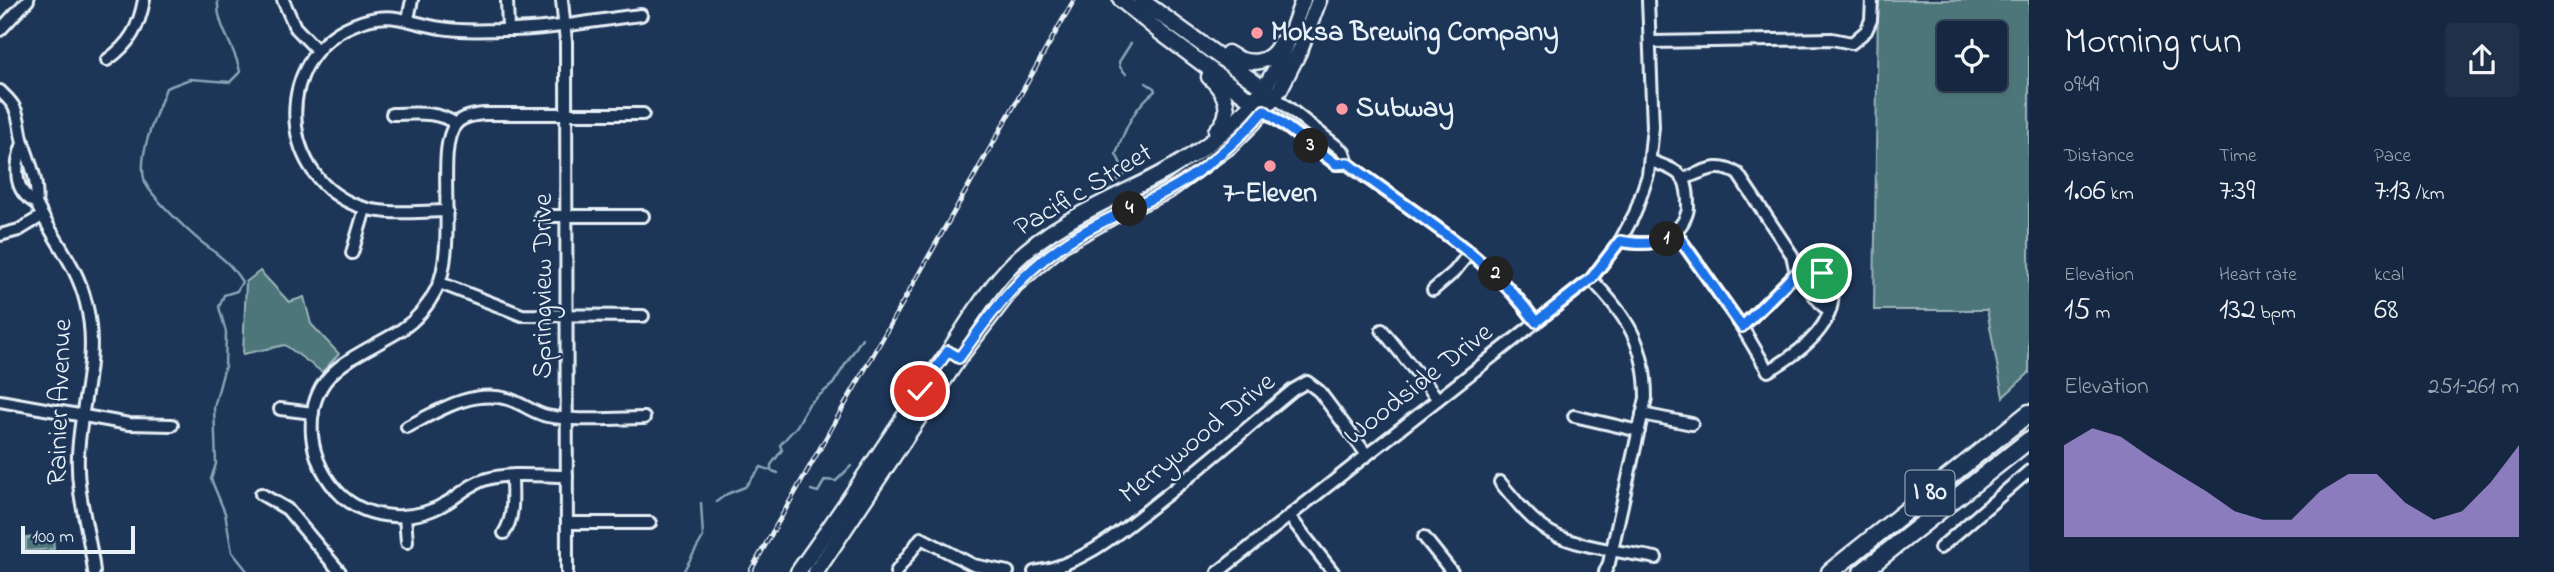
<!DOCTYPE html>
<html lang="en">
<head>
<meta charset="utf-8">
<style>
	:root { --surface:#162841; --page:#1f3048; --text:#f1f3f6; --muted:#9ea6b1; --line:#35445a; --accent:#bca0f2 }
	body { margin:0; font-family:"Indie Flower",sans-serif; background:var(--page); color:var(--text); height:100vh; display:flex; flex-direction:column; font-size:26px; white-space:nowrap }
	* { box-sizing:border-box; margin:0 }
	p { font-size:23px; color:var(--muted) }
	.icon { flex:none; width:38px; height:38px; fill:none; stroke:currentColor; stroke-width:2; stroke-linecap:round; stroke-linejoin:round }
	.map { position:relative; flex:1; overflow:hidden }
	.details { display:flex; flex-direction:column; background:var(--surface); width:525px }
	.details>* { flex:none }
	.fabs { position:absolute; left:1937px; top:21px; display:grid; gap:14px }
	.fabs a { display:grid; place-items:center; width:70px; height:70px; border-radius:7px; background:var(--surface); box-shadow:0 2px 5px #0004,0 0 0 2px var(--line); font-size:35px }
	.scale { position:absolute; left:21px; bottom:18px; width:114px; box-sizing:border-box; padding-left:7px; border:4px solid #e8f1f8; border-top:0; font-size:19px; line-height:24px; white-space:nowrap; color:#e8f1f8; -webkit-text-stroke:5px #1d3557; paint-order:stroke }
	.pin { position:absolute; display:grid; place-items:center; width:60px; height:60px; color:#fff; margin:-30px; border:4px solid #fff; border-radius:50%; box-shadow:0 2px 7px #0007 }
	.km { position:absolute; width:35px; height:35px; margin:-18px; border-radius:50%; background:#222; color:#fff; font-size:19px; line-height:35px; text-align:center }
	.round { display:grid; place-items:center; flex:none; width:74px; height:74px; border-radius:7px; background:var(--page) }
	.headline { display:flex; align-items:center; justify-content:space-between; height:119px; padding:0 35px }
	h1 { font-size:38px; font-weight:600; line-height:52px }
	.metrics { display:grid; grid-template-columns:repeat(3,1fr); gap:10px; height:119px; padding:7px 35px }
	.metrics div { display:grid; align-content:center }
	.metrics b { font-size:30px; font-weight:600 }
	.metrics small { font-size:19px; font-weight:400 }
	.metrics p { font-size:19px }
	.chart { height:196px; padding:14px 35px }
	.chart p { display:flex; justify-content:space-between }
	.chart svg { width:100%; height:126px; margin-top:7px; fill:var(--accent); opacity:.7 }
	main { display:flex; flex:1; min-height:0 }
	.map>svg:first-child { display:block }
</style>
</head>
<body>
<main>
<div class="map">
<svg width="2029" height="572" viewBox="0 0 2029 572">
	<rect width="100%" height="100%" fill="#1d3557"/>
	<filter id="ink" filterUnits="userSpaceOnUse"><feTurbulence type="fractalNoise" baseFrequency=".0143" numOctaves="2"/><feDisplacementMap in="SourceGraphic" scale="14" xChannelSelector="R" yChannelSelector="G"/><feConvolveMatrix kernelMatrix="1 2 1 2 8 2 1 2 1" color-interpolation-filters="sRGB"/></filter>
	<g filter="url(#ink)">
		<!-- green -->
		<g fill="#4e767a" stroke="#9bb4b9" stroke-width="2" fill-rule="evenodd">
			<path d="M1878 0H2029V373L2003 397 1987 310H1874ZM1995 33V79H1950V33Z"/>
			<path d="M260 271 289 302 304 297 311 324 339 354 322 372 285 345 243 354 246 282Z"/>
			<path d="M53 536 54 549 26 551V538Z"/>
		</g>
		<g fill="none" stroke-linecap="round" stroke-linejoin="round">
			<!-- stream -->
			<g stroke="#87a4b7" stroke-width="2.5">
				<path d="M218 0C216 27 236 47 240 72L230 82 190 79 166 88C157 113 136 156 145 182 150 195 188 231 200 241 218 255 229 261 242 282L237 291 224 295 219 307 226 332 225 366 214 407 216 464 211 479 225 513 232 552 248 572"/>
				<path d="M1126 74 1120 67 1119 62 1131 43"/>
				<path d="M1112 184 1126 174 1116 154C1125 129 1134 107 1155 91L1154 88 1146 83"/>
				<path d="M771 470V465L782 450 780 445 797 426 809 404 833 384 862 338"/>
				<path d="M811 490 818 492 825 480 836 481 851 466"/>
				<path d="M716 502 727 494 745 487 761 467 778 473"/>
				<path d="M683 572 703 537 701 503"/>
			</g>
			<defs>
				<g id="minor">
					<path d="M283 0 295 27 317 50"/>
					<path d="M507 0 508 30"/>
					<path d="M562 0 566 42 567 572"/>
					<path d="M408 19 412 0"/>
					<path d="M0 30 28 0"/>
					<path d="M1651 42 1832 39 1852 43 1866 31 1871 20 1872 0"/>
					<path d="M107 60C130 44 139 27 144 0"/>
					<path d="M0 91C5 96 11 101 14 107 21 119 19 133 24 145 30 163 39 183 36 203 52 238 77 264 86 303 100 358 80 402 78 456 76 494 90 533 94 572"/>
					<path d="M1275 97 1344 152 1348 164C1413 213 1489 255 1536 322"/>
					<path d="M1264 110 1336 164H1348"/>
					<path d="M392 114C414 114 437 110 456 124"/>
					<path d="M23 143C15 165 12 191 36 203"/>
					<path d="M447 211C417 211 382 217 353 204 277 171 275 57 353 25 392 9 404 22 441 28 461 32 484 30 504 30 550 30 596 20 641 15"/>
					<path d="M541 216H643"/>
					<path d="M1676 233 1742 327 1796 273 1792 255 1738 174C1716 161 1704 172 1683 179"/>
					<path d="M0 235 19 230 42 216"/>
					<path d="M1620 241C1645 245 1668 246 1683 222 1686 216 1688 213 1688 207 1688 198 1688 188 1684 180 1677 169 1661 165 1651 161"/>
					<path d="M352 253 365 209"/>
					<path d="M1591 279C1627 316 1646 345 1646 398L1609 563 1605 572"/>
					<path d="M440 283 522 315 643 316"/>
					<path d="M1433 290 1454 272 1470 252"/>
					<path d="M1742 327 1768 371C1800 353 1843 322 1830 280L1822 273H1796L1823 306 1830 311"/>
					<path d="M1382 330 1438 399"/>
					<path d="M0 401 129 424 172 425"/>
					<path d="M280 409 313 413"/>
					<path d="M1642 414 1692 424"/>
					<path d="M1574 416 1639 431"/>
					<path d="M407 427C438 411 471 389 508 399 522 403 533 413 547 416 578 422 613 418 644 418"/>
					<path d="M567 476C541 476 511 472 487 479 471 483 460 495 446 503 415 522 370 521 342 496 325 480 314 458 312 435 307 369 356 358 401 330 416 320 428 306 436 290 459 247 434 147 456 124 463 116 475 115 485 114H643"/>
					<path d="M1500 482C1515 500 1530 520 1550 532 1575 547 1627 552 1656 558"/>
					<path d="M261 494 287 509 340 572"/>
					<path d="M1289 516 1333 572"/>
					<path d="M405 517 407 542"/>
					<path d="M567 523H650"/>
					<path d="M504 533C515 516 512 496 512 476"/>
					<path d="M1424 537 1452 572"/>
					<path d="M1940 548 2029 471"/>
					<path d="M896 572 921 538 973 565 1008 572"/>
					<path d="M1034 572C1084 565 1121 531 1159 501 1205 465 1248 427 1293 390L1307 382 1319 391 1367 455"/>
					<path d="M1218 572 1591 279 1620 241 1635 213 1648 175 1653 127 1648 0"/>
				</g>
				<g id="major">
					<path d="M1121 0 1161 33 1259 106"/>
					<path d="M1141 0 1271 94"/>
					<path d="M1228 53C1247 66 1270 66 1280 43"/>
					<path d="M1209 77C1226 92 1235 114 1216 131"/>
					<path d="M798 572C849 502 895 428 945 357 967 325 986 290 1014 262 1051 225 1103 203 1149 180 1201 154 1251 117 1278 64 1288 44 1295 21 1303 0"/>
					<path d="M816 572 959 358 1015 285 1062 245 1117 214 1168 191 1231 145 1254 122 1280 89 1301 48 1319 0"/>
				</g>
				<g id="highway">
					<path d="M1830 572 2029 413"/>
					<path d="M1862 572 2029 440"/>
				</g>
			</defs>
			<!-- minor casing -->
			<use href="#minor" stroke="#e8f1f8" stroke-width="16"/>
			<!-- major casing -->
			<use href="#major" stroke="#e8f1f8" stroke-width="19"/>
			<!-- highway casing -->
			<use href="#highway" stroke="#e8f1f8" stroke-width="21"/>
			<!-- minor -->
			<use href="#minor" stroke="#1d3557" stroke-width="10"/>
			<!-- major -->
			<use href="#major" stroke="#1d3557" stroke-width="14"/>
			<!-- highway -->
			<use href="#highway" stroke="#1d3557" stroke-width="16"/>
			<defs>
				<path id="rail" d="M750 572 1074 0"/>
			</defs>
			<!-- rail casing -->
			<use href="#rail" stroke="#e8f1f8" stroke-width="5"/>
			<!-- rail -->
			<use href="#rail" stroke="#1d3557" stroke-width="2.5" stroke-dasharray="8" stroke-linecap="butt"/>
		</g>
	</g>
	<g fill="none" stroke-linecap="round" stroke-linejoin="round" filter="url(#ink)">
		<defs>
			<path id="route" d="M920 391 948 351 959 358C989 316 1017 277 1060 247 1092 224 1130 210 1165 192 1197 176 1241 139 1264 110L1336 164 1348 163C1413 214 1488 254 1536 322L1591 279 1620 241C1641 245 1658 245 1676 233L1742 327 1796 273H1822"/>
		</defs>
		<!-- route casing -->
		<use href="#route" stroke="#fff" stroke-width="14"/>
		<!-- route -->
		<use href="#route" stroke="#1a73e8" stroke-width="9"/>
	</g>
	<!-- markers -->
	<g fill="#ff9aa2" stroke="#1d3557" stroke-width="2.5">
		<circle cx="1257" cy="33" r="7"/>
		<circle cx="1342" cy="109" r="7"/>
		<circle cx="1270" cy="166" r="7"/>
	</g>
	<g text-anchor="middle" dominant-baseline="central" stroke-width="5" stroke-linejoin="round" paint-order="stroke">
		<!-- shield labels -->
		<rect fill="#1d3557" stroke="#abb9c8" stroke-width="2" x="1905.5" y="470.5" width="49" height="45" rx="5"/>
		<g font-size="26" font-weight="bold" fill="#e8f1f8">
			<text x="1930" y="493">I 80</text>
		</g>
		<!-- poi labels -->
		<g font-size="28" font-weight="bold" fill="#e8f1f8" stroke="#1d3557" text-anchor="start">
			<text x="1271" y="33">Moksa Brewing Company</text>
			<text x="1356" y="109">Subway</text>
			<text x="1270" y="194" text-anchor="middle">7-Eleven</text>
		</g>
		<!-- street labels -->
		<g font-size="28" fill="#e8f1f8" stroke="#1d3557">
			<text transform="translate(1084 191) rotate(-31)">Pacific Street</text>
			<text transform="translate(544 286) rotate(-90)">Springview Drive</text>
			<text transform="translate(1419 385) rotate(-38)">Woodside Drive</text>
			<text transform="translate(61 402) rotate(-88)">Rainier Avenue</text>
			<text transform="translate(1198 439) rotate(-39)">Merrywood Drive</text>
		</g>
	</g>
</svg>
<div class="fabs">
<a><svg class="icon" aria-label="locate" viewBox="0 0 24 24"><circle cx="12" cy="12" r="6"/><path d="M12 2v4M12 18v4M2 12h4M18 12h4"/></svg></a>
</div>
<div class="scale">100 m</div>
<div class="pin" style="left:1822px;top:273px;background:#1e9e55"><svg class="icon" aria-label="arrive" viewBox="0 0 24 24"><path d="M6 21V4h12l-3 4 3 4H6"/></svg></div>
<div class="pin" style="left:920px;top:391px;background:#d93025"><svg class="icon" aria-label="check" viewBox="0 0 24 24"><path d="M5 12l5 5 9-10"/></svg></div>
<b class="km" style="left:1667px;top:239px">1</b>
<b class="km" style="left:1496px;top:274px">2</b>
<b class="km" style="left:1311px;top:146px">3</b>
<b class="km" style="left:1130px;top:209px">4</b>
</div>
<section class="details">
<div class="headline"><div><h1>Morning run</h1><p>09:49</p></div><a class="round"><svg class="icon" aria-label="share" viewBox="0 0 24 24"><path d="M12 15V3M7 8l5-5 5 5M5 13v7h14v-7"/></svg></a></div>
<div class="metrics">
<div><p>Distance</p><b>1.06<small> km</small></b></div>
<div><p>Time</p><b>7:39</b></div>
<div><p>Pace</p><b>7:13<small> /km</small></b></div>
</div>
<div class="metrics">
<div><p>Elevation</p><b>15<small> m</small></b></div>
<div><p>Heart rate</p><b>132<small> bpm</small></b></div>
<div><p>kcal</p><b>68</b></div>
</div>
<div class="chart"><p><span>Elevation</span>251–261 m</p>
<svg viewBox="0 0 160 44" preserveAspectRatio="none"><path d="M0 44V12L10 6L20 9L30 16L40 22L50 28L60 35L70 38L80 38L90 28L100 22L110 22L120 32L130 38L140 35L150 25L160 12V44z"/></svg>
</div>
</section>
</main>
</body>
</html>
